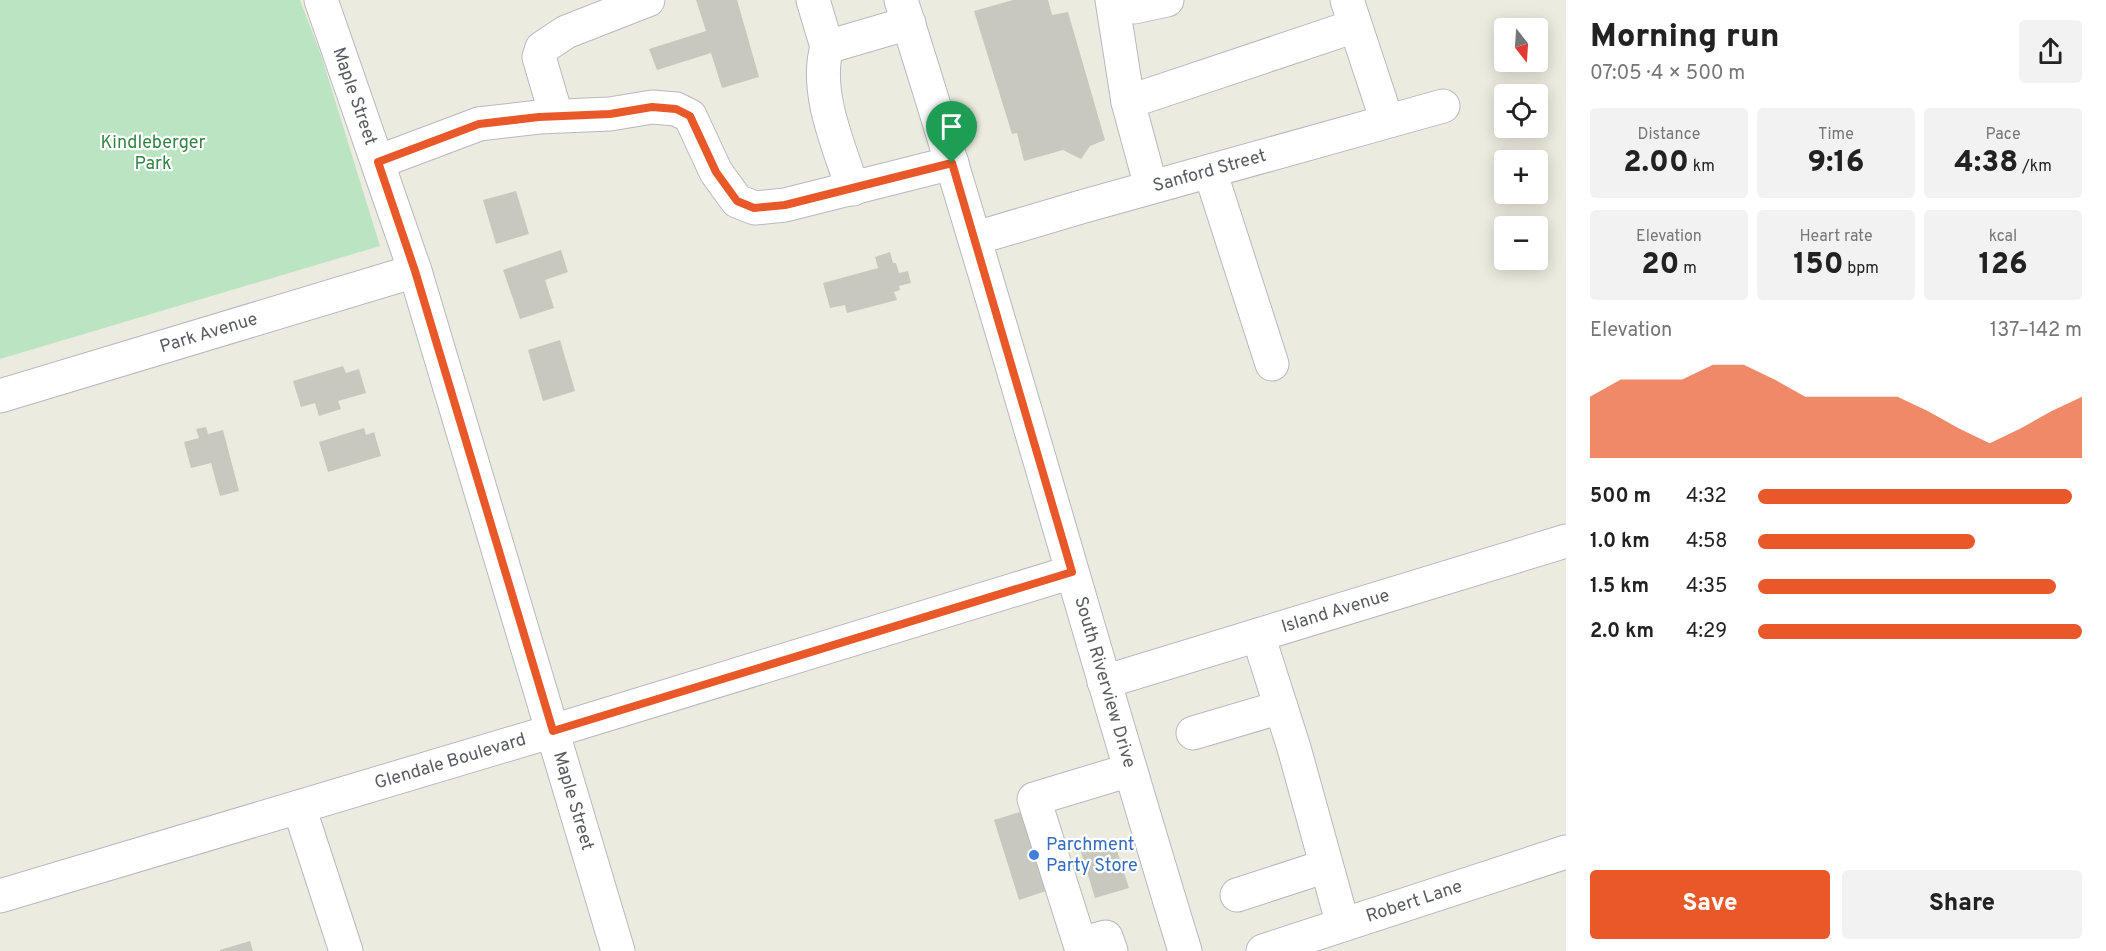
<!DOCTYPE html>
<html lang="en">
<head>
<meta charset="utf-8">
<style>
	:root { --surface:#fff; --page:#f2f2f2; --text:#222; --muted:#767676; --accent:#e95828 }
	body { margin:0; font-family:Overpass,sans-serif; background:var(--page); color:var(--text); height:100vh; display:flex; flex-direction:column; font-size:22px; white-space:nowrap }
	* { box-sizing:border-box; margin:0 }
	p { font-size:20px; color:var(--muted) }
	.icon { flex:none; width:33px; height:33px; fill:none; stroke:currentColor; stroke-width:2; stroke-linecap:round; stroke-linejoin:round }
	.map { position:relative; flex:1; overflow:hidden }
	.sheet { display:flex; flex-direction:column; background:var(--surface); width:540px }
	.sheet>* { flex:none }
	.needle { width:39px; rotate:163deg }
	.controls { position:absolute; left:1494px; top:18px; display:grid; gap:12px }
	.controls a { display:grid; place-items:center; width:54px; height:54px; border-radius:6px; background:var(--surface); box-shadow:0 3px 15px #0003; font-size:30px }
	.pin { position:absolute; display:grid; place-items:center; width:51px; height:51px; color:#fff; margin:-62px -26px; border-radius:50% 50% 50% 0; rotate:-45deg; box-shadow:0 0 6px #0007 }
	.pin .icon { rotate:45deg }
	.round { display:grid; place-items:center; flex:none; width:63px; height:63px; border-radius:6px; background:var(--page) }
	.head { display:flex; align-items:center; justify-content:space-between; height:102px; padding:0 24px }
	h1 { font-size:33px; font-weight:800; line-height:45px }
	.figures { display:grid; grid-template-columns:repeat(3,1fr); gap:9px; height:102px; padding:6px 24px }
	.figures div { display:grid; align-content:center; border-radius:6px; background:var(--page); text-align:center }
	.figures b { font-size:30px; font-weight:800 }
	.figures small { font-size:16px; font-weight:400 }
	.figures p { font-size:16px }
	.chart { height:168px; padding:12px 24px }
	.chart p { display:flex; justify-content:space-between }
	.chart svg { width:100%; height:108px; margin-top:6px; fill:var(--accent); opacity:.7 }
	.primary-button { display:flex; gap:12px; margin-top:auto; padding:12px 24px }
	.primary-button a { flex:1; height:69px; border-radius:6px; background:var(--accent); color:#fff; font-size:24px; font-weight:800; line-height:69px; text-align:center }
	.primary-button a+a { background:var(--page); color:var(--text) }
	ul { padding:0 24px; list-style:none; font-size:20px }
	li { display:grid; grid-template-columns:96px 72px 1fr; align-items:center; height:45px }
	li i { height:15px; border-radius:8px; background:var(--accent) }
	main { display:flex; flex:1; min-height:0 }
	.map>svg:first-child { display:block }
</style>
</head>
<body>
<main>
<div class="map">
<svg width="1566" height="951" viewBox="0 0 1566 951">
	<rect width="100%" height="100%" fill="#ecebdf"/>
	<!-- green -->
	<path fill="#bbe4c2" d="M0 0H300L321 55 380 246 0 359Z"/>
	<!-- building -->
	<g fill="#c8c8bf">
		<path d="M696 0H737L759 77 722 88 711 53 657 70 649 49 706 31Z"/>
		<path d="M1013 0H1048L1052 15 1068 12 1105 140 1090 146 1081 159 1063 150 1024 161 1017 133 1012 134 974 11Z"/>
		<path d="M516 191 529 234 496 244 483 200Z"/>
		<path d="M561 250 568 272 545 280 554 308 520 319 503 270Z"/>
		<path d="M890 252 893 263H896L899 273 908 271 911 283 899 286 900 290 894 292 897 300 847 313 845 305 830 308 823 283 878 268 875 257Z"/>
		<path d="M560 340 575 391 543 401 528 350Z"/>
		<path d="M343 366 346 373 359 369 366 393 338 401 341 409 319 416 315 403 301 407 293 381Z"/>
		<path d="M206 427 208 434 223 430 239 491 220 496 211 463 191 468 184 442 199 438 196 429Z"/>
		<path d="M364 428 366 435 374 432 381 456 328 472 319 442Z"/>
		<path d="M1036 807 1061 886 1019 900 994 820Z"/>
		<path d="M1113 838 1129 888 1095 898 1080 849Z"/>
		<path d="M250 941 253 951H220V950Z"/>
	</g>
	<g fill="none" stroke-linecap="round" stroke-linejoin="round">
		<defs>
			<g id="minor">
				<path id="s1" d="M321 0 415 271 618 951"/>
				<path d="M813 0 827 47"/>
				<path id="s2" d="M901 0C1001 315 1088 635 1185 951"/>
				<path d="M1112 0 1128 102 1151 187"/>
				<path d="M1122 0 1134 7 1167 0"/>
				<path d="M1347 0 1387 121"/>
				<path d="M1128 102 1355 26"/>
				<path d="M556 115 539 57 542 48 566 32 648 0"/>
				<path d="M378 162 479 124 539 117 610 114 652 107 676 109 690 116 716 172 737 201 755 208 785 205 952 163"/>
				<path d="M1210 171 1272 364"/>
				<path d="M853 189C839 147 814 91 827 47L909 23"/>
				<path id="s3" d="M976 238 1081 207 1443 106"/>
				<path id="s4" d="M0 396 415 271"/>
				<path d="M1258 635 1294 748 1343 925"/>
				<path id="s5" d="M1104 682 1566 541"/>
				<path d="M1193 733 1281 707"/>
				<path d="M299 807 346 951"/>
				<path d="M1237 895 1326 866"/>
				<path id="s6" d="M0 896 553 731 1072 572"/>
				<path d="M1111 951 1106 937 1080 944 1034 799 1130 770"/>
				<path id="s7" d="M1263 951 1566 852"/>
			</g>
		</defs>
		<!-- minor casing -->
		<use href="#minor" stroke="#b7b9bf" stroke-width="35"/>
		<!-- minor -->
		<use href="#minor" stroke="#fff" stroke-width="33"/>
	</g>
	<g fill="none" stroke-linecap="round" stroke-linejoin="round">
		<defs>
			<path id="route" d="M652 107 676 109 690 116 716 172 737 201 754 208 785 205 952 163 1072 572 553 731 415 271 378 162 479 124 539 117 610 114Z"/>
		</defs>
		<!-- route casing -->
		<use href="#route" stroke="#fff" stroke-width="12"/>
		<!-- route -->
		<use href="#route" stroke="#e95828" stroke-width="8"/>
	</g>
	<!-- markers -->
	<circle fill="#3f7fe0" stroke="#fff" stroke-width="2" cx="1034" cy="855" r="6"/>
	<g text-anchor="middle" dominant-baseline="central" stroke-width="4.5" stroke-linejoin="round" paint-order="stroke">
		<!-- street labels -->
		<g font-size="18" fill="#585b61" stroke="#fff">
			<text stroke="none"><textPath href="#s1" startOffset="102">Maple Street</textPath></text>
			<text stroke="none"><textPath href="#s3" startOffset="243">Sanford Street</textPath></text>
			<text stroke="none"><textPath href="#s4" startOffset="218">Park Avenue</textPath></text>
			<text stroke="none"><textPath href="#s5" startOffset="242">Island Avenue</textPath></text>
			<text stroke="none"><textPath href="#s2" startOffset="712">South Riverview Drive</textPath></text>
			<text stroke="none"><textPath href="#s6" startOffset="470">Glendale Boulevard</textPath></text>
			<text stroke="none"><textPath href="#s1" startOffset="840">Maple Street</textPath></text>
			<text stroke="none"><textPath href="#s7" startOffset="159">Robert Lane</textPath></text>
		</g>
		<!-- park labels -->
		<g font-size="18" fill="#348445" stroke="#fff">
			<text x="153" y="143">Kindleberger<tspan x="153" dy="21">Park</tspan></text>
		</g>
		<!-- shop labels -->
		<g font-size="18" fill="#366cbe" stroke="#fff" text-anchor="start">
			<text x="1046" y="845">Parchment<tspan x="1046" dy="21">Party Store</tspan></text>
		</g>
	</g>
</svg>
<div class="controls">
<a><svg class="needle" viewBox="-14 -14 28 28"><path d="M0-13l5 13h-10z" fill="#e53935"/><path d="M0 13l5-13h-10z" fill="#767676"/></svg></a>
<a><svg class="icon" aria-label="locate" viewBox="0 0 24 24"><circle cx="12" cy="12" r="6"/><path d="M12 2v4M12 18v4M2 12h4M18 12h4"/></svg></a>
<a>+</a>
<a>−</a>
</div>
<div class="pin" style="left:952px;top:163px;background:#1e9e55"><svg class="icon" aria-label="arrive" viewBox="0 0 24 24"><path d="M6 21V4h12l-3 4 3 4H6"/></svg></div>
</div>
<section class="sheet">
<div class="head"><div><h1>Morning run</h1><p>07:05 · 4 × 500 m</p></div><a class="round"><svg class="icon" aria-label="share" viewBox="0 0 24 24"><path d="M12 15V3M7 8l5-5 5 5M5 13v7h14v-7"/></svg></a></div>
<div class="figures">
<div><p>Distance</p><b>2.00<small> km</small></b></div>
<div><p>Time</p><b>9:16</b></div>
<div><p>Pace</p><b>4:38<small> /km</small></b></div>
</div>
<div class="figures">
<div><p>Elevation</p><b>20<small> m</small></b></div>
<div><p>Heart rate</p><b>150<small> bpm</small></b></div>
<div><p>kcal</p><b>126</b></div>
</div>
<div class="chart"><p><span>Elevation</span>137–142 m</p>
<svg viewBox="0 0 160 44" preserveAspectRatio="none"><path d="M0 44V19L10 12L20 12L30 12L40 6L50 6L60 12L70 19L80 19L90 19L100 19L110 25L120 32L130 38L140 32L150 25L160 19V44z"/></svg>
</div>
<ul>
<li><b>500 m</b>4:32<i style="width:97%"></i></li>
<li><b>1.0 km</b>4:58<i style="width:67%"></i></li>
<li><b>1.5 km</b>4:35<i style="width:92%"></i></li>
<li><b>2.0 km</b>4:29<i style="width:100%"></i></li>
</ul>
<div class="primary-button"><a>Save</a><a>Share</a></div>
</section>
</main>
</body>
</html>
